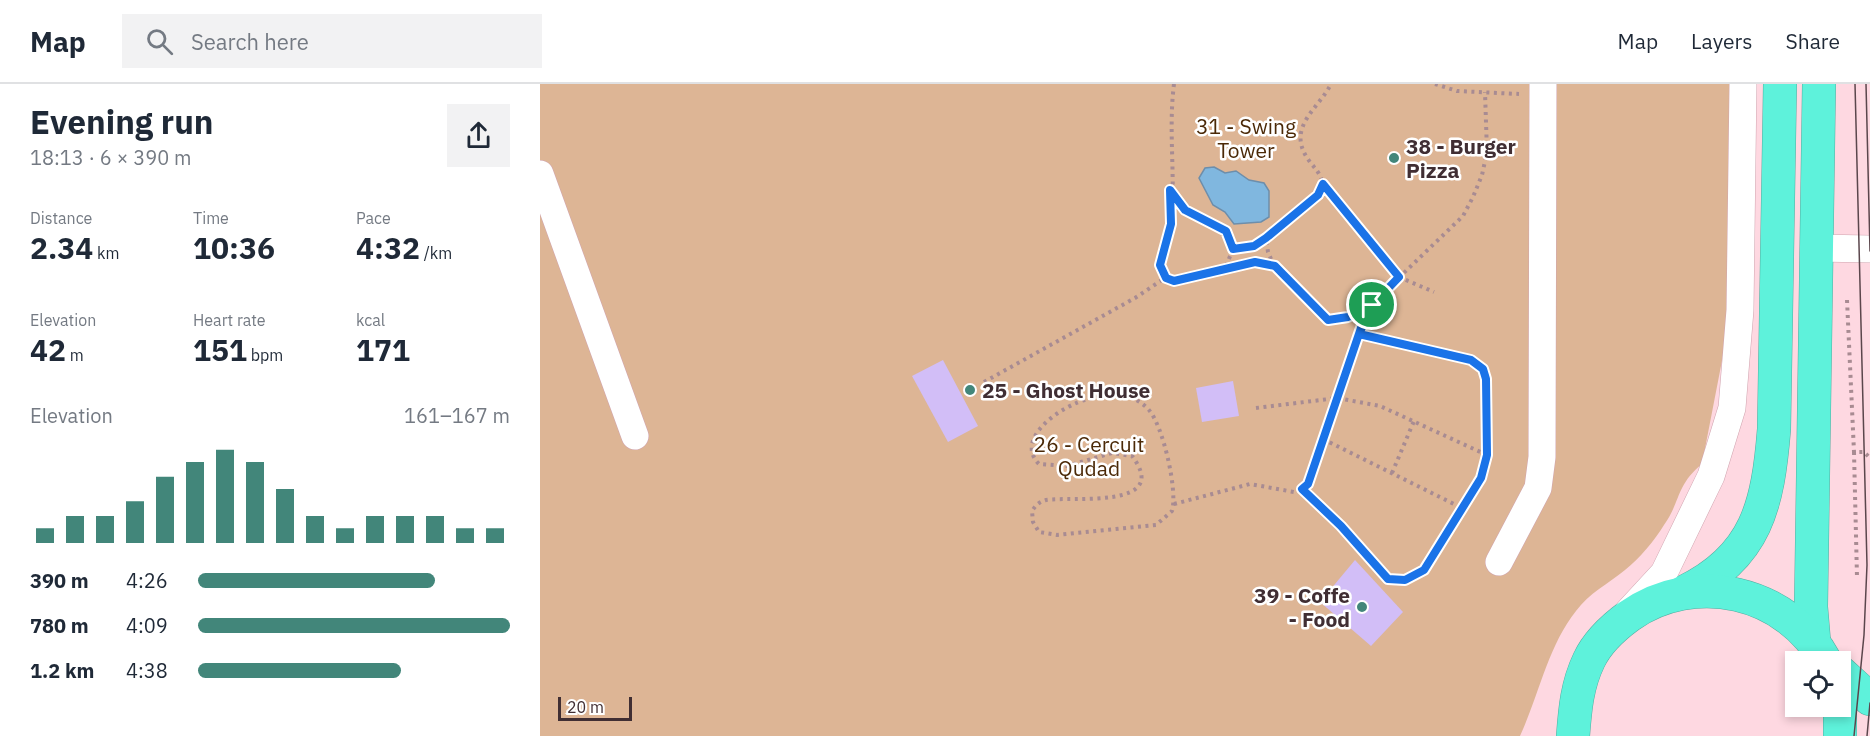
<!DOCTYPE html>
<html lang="en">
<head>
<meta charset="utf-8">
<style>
	:root { --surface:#fff; --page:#f2f2f3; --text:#1f2937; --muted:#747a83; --line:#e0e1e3; --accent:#42867a }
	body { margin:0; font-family:"IBM Plex Sans",sans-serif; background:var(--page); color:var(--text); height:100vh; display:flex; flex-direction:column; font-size:22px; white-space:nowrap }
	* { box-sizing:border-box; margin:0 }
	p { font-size:20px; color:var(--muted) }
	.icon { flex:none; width:33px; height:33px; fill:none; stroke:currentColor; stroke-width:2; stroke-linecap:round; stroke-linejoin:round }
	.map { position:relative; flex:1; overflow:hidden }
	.drawer { display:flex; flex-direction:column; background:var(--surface); width:540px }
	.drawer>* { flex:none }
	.buttons { position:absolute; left:1245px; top:567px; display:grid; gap:12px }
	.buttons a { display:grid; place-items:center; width:66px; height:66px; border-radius:0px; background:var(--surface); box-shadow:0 3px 9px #0003; font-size:30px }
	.scale { position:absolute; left:18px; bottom:15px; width:74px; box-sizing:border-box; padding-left:6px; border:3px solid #402e33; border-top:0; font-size:16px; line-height:21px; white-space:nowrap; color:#402e33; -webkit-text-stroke:4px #fff; paint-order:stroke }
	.pin { position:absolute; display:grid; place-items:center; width:51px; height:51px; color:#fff; margin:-26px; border:3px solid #fff; border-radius:50%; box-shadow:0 2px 6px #0007 }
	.round { display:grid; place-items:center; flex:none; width:63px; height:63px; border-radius:0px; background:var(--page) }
	.headline { display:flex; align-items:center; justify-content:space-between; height:102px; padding:0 30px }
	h1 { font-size:33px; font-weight:800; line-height:45px }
	.metrics { display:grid; grid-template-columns:repeat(3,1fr); gap:9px; height:102px; padding:6px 30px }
	.metrics div { display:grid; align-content:center }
	.metrics b { font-size:30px; font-weight:800 }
	.metrics small { font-size:16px; font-weight:400 }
	.metrics p { font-size:16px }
	.chart { height:168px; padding:12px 30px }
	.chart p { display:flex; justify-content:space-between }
	.chart svg { width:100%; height:108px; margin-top:6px; stroke:var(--accent); stroke-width:6 }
	ul { padding:0 30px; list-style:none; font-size:20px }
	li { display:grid; grid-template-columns:96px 72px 1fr; align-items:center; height:45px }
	li i { height:15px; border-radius:8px; background:var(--accent) }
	header { display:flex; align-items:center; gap:36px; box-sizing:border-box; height:84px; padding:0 30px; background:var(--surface); border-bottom:2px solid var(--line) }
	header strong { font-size:28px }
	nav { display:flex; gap:33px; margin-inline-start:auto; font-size:21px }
	.search { width:420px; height:54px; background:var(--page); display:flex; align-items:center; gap:15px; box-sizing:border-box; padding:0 21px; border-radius:0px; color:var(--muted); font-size:22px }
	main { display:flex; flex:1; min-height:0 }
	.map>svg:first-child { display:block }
</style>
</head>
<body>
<header>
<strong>Map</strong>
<div class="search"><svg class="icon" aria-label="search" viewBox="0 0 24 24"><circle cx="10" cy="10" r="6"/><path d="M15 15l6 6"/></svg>Search here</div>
<nav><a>Map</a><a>Layers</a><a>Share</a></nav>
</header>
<main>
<section class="drawer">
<div class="headline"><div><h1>Evening run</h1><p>18:13 · 6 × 390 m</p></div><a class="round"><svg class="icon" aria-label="share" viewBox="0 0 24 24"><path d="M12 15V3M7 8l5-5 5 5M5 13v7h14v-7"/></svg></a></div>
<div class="metrics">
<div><p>Distance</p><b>2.34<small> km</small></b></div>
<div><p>Time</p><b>10:36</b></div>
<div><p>Pace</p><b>4:32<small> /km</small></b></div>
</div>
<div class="metrics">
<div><p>Elevation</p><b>42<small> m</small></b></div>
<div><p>Heart rate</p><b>151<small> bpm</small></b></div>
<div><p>kcal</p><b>171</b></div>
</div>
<div class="chart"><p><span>Elevation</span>161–167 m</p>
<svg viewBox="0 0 160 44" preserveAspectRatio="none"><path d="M5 44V38M15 44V33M25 44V33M35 44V27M45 44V17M55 44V11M65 44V6M75 44V11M85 44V22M95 44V33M105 44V38M115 44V33M125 44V33M135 44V33M145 44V38M155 44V38"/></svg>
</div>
<ul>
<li><b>390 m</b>4:26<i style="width:76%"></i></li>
<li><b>780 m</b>4:09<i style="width:100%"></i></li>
<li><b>1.2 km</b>4:38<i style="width:65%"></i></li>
</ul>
</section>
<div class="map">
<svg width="1330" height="652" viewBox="0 0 1330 652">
	<rect width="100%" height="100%" fill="#fed8e1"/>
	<!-- green -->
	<path fill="#ddb595" d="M0 0H1196L1192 225 1162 380C1136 401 1141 417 1124 441 1115 456 1099 475 1085 486 1068 500 1049 509 1036 527 1008 562 999 611 980 652H0Z"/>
	<!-- water -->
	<path fill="#80b7df" stroke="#6d8eab" stroke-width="1.5" d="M674 83 685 89 696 87 709 96 724 99 729 107V133L721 138 694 140 685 128 673 121 659 94 665 84Z"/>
	<!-- building -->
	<g fill="#d2bef7">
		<path d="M403 276 438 342 408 358 372 292Z"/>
		<path d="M693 297 699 332 662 338 656 304Z"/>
		<path d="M815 476 863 528 831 562 780 518Z"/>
	</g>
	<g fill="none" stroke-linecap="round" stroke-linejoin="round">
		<defs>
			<g id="minor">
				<path d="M0 90 95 352"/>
				<path d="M1276 164 1330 165"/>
				<path d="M959 478 998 404 1002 373 1003 0"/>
				<path d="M1088 528 1124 489 1171 392 1192 324 1200 226 1203 0"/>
			</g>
			<g id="highway">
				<path d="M1144 508C1217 473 1228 420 1234 345L1240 0"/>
				<path d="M1274 558 1271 523 1279 0"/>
				<path d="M1300 588 1330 615"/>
				<path d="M1300 622V652"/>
				<path d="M1033 652C1035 625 1037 601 1049 576 1057 559 1074 543 1089 532 1154 486 1247 506 1286 578"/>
			</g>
		</defs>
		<!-- minor casing -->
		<use href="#minor" stroke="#d0a4af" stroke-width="28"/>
		<!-- highway casing -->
		<use href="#highway" stroke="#54ada0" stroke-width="34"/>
		<!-- path -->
		<g stroke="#a88b92" stroke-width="4" stroke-dasharray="3 4.5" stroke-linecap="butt">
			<path d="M634 0C628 47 636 95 631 140 628 162 615 171 625 194L634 197 715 178 735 182 788 235 808 233 832 221"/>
			<path d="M895 0 917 7 979 10"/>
			<path d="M783 100 859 193 894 208"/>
			<path d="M631 106 645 126 686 147 693 165 686 182"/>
			<path d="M694 165 714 162 726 154"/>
			<path d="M734 182 728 168 726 154 778 111 783 100C779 85 773 84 766 72 748 42 779 24 791 0"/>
			<path d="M1307 216 1314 368H1324L1330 374"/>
			<path d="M444 298 595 214 625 194"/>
			<path d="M590 313C597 316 604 320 609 326 623 342 638 407 632 427L616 441 517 451 499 448 493 438 492 427C496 421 499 418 506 416 530 412 633 426 592 372L572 369 527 382 499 380C473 354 523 321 548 315 560 312 577 312 590 313Z"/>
			<path d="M716 324 797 314 840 322 947 371"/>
			<path d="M783 355 922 424"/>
			<path d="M1314 368 1317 493"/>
			<path d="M852 389 874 337"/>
			<path d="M762 405 801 442 848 495 865 496 884 486 941 394 947 371V295L943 285 931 276 819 250"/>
			<path d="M634 420 710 400 754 408 768 400 823 238 844 208 923 132 933 113 942 91 947 68 945 8"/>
		</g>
		<!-- minor -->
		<use href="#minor" stroke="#fff" stroke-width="27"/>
		<!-- highway -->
		<use href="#highway" stroke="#5ef2db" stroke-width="33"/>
		<!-- tram -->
		<g stroke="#5b464c" stroke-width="1.5">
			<path d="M1326 0 1330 167"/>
			<path d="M1314 652 1324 551 1327 481 1315 0"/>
			<path d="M1327 652 1330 619"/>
		</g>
	</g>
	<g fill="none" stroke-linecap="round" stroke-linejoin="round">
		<defs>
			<path id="route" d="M832 221 808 233 788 236 735 182 715 178 634 197 626 194 620 181 631 140 630 106 645 126 686 147 693 165 714 162 726 154 778 111 783 100 859 193 832 221 823 238 768 400 762 405 801 442 848 495 865 496 884 486 941 394 947 371 946 295 943 285 931 276 819 250 832 221"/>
		</defs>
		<!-- route casing -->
		<use href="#route" stroke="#fff" stroke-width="12"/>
		<!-- route -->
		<use href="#route" stroke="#1a73e8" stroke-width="8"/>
	</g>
	<!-- markers -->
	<g fill="#42867a" stroke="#fff" stroke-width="2">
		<circle cx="854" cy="74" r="6"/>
		<circle cx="430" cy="306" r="6"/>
		<circle cx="822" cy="523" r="6"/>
	</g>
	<g text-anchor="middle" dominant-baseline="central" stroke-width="5" stroke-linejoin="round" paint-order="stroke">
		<!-- park labels -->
		<g font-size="21" fill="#4b2907" stroke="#fff">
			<text x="706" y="42">31 - Swing<tspan x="706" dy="24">Tower</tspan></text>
			<text x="549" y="360">26 - Cercuit<tspan x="549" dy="24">Qudad</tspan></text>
		</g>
		<!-- poi labels -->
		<g font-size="21" font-weight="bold" fill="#402e33" stroke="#fff" text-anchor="start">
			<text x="866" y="62">38 - Burger<tspan x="866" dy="24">Pizza</tspan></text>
			<text x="442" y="306">25 - Ghost House</text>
			<text x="810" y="511" text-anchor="end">39 - Coffe<tspan x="810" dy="24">- Food</tspan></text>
		</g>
	</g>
</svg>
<div class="buttons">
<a><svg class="icon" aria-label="locate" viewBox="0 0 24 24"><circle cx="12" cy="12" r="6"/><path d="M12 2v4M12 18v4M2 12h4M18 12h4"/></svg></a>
</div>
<div class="scale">20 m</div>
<div class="pin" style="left:832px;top:221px;background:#1e9e55"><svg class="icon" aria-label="arrive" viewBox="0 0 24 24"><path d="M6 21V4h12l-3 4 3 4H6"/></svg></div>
</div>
</main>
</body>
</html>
